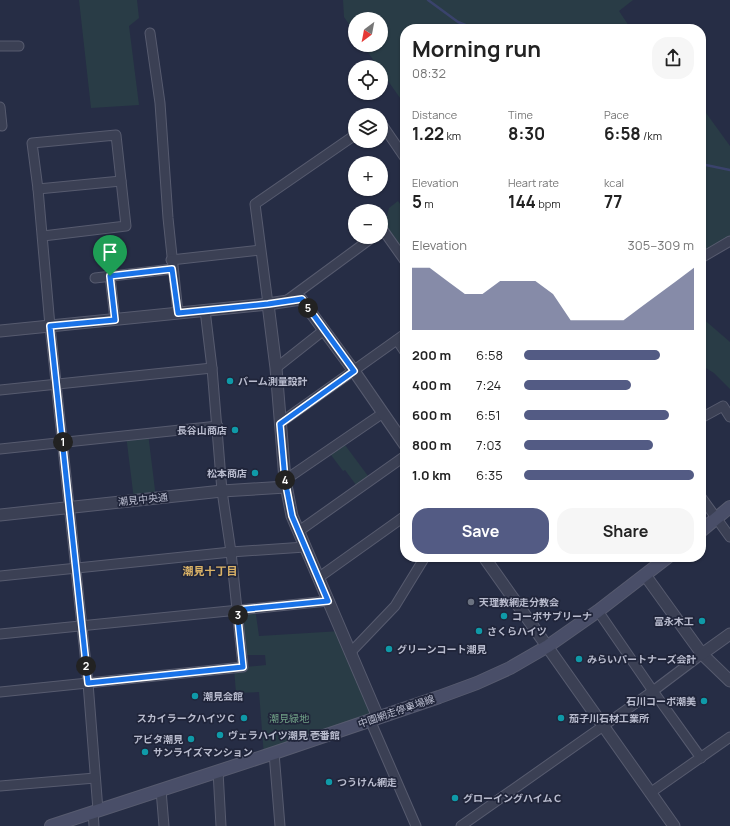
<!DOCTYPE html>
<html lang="en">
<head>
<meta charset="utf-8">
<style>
	:root { --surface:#fff; --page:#f6f6f6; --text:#222; --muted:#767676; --accent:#535b84 }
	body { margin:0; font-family:Manrope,"Noto Sans JP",sans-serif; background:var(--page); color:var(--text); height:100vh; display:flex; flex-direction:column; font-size:15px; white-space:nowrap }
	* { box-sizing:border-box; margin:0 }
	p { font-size:13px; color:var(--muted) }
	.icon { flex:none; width:22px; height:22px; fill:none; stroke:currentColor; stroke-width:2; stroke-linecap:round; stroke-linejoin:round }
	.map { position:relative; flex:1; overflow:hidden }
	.drawer { position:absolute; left:400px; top:24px; width:306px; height:538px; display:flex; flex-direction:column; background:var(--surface); border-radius:16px; box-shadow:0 1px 3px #0004 }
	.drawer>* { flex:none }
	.needle { width:26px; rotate:212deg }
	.tools { position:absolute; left:348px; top:12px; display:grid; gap:8px }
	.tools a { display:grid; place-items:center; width:40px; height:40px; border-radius:50%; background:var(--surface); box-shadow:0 1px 3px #0004; font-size:20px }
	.pin { position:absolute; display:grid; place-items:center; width:34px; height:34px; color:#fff; margin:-41px -17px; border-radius:50% 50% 50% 0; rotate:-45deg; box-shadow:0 0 4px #0007 }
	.pin .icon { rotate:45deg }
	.km { position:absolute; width:20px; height:20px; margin:-10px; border-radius:50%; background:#222; color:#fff; font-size:11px; line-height:20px; text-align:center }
	.round { display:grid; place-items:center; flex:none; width:42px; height:42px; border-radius:16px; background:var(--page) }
	.headline { display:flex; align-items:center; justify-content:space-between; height:68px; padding:0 12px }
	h1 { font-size:22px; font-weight:700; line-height:30px }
	.stats { display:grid; grid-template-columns:repeat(3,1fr); gap:6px; height:68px; padding:4px 12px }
	.stats div { display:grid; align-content:center }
	.stats b { font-size:17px; font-weight:700 }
	.stats small { font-size:11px; font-weight:400 }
	.stats p { font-size:11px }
	.chart { height:112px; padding:8px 12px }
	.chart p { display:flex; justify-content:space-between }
	.chart svg { width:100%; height:72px; margin-top:4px; fill:var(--accent); opacity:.7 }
	.action { display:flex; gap:8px; margin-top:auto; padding:8px 12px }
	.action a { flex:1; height:46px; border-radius:16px; background:var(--accent); color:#fff; font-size:16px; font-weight:700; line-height:46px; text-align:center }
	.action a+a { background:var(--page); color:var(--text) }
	ul { padding:0 12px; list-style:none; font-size:13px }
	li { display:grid; grid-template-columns:64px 48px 1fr; align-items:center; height:30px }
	li i { height:10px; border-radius:5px; background:var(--accent) }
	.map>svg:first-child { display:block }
</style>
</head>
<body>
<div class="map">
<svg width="730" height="826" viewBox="0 0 730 826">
	<rect width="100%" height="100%" fill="#262d45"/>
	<!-- green -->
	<g fill="#293c46">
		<path d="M79 0H137L139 18 129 26 139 105 91 108Z"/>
		<path d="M343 0H633L619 11 631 29H405V105L381 71V67H378L363 45H381V19H355V33L344 17Z"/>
		<path d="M701 106 730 146V241L701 258Z"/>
		<path d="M398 201 405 211V261L383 230 389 208Z"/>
		<path d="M701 317 730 342V389L714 373 701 365Z"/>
		<path d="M148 433 156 498 134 500 126 435Z"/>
		<path d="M342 441 371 480 359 489 345 470 343 471 328 451Z"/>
		<path d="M255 608 259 636 341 631 378 717 264 756 259 692 236 693 234 668 266 665 265 655H242L237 610Z"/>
	</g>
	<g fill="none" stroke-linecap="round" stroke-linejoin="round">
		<!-- stream -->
		<g stroke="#3a436c" stroke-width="2.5">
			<path d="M428 0 458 22 475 29"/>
			<path d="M701 164 730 170"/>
		</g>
		<defs>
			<g id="minor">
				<path d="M150 33 160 103 168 218 178 313"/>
				<path d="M0 46H19"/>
				<path d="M0 107 2 126"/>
				<path d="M381 123 405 158"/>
				<path d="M38 189 121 181"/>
				<path d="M381 231 383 230 405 261"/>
				<path d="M43 236 126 226 116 135 32 143 38 189 50 326 88 683 98 810"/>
				<path d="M701 258 730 241"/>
				<path d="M171 260 260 250"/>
				<path d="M110 276 115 320"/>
				<path d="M95 278 172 269"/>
				<path d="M286 301 373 237"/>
				<path d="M268 304 255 204 355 135"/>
				<path d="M397 340 405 352"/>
				<path d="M276 368 324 330"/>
				<path d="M0 390 212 368"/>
				<path d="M701 418 723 406 730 417"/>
				<path d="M280 423 405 334"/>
				<path d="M0 449 218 426"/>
				<path d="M285 480 383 413"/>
				<path d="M701 497 730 537"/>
				<path d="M299 531 405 456"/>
				<path d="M0 576 231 552 305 547"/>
				<path d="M318 578 405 516"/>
				<path d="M598 611 653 691 701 758"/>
				<path d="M0 634 328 601"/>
				<path d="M350 653 395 606 425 557"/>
				<path d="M0 692 243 667 231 552 222 491 212 368 205 310"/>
				<path d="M370 720 416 826"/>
				<path d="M274 753 280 826"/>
				<path d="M218 771 221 826"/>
				<path d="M0 786 95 778"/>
				<path d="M161 790 164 826"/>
				<path d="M650 793 730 737"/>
				<path d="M93 812 94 826"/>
				<path d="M461 826 653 691 702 654"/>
			</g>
			<g id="tertiary">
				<path d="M268 304 276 368 285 480 292 516 378 717"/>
				<path d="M0 331 268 304 301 299 354 371 405 445"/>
				<path d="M0 515 222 491 286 487"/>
				<path d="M484 557 674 826"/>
				<path d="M645 575 702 654 730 681"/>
				<path d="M702 654 730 634"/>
			</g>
			<g id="secondary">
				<path d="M701 531 730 507"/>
				<path d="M51 826 274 753 439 697 477 683 510 668 548 646 598 611 668 557"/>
			</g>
		</defs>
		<!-- minor casing -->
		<use href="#minor" stroke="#575b6f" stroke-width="11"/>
		<!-- tertiary casing -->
		<use href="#tertiary" stroke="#575b6f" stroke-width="13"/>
		<!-- secondary casing -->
		<use href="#secondary" stroke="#575b6f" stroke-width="14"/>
		<!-- minor -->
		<use href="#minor" stroke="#3b4054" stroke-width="9"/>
		<!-- tertiary -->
		<use href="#tertiary" stroke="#3b4054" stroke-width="11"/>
		<!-- secondary -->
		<use href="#secondary" stroke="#494e68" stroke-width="12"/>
	</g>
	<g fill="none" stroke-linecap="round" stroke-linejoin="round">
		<defs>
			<path id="route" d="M172 269 178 313 268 304 302 299 354 371 280 424 285 480 292 516 328 601 237 610 243 667 88 683 50 326 115 320 110 276Z"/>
		</defs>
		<!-- route casing -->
		<use href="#route" stroke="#fff" stroke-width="8"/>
		<!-- route -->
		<use href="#route" stroke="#1a73e8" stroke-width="5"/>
	</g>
	<!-- markers -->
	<g fill="#0f9aa8" stroke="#20253a" stroke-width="1.5">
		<circle cx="230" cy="381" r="4"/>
		<circle cx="235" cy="430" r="4"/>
		<circle cx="255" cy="473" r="4"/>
		<circle cx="504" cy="616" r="4"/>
		<circle cx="702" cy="621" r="4"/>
		<circle cx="479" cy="631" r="4"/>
		<circle cx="389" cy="649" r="4"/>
		<circle cx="579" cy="659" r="4"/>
		<circle cx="195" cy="696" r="4"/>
		<circle cx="704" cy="701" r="4"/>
		<circle cx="244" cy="718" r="4"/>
		<circle cx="561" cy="718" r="4"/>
		<circle cx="220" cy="735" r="4"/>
		<circle cx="191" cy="739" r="4"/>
		<circle cx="145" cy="752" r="4"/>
		<circle cx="329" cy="782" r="4"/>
		<circle cx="455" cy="798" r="4"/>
	</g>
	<circle fill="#6b7280" stroke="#20253a" stroke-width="1.5" cx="471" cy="602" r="4"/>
	<g text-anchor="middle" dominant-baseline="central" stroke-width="3.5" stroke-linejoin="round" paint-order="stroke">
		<!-- poi labels -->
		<g font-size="10" font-weight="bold" fill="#b9bcce" stroke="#20253a" text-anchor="start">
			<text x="238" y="381">バーム測量設計</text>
			<text x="227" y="430" text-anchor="end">長谷山商店</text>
			<text x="247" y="473" text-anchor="end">松本商店</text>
			<text x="479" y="602">天理教網走分教会</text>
			<text x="512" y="616">コーポサブリーナ</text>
			<text x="694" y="621" text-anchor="end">富永木工</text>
			<text x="487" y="631">さくらハイツ</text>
			<text x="397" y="649">グリーンコート潮見</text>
			<text x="587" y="659">みらいパートナーズ会計</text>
			<text x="203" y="696">潮見会館</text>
			<text x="696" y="701" text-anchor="end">石川コーポ潮美</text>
			<text x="236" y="718" text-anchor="end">スカイラークハイツＣ</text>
			<text x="569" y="718">茄子川石材工業所</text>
			<text x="228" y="735">ヴェラハイツ潮見 壱番館</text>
			<text x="183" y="739" text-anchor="end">アビタ潮見</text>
			<text x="153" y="752">サンライズマンション</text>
			<text x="337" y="782">つうけん網走</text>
			<text x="463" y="798">グローイングハイムＣ</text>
		</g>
		<!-- street labels -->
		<g font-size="10" fill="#b9bcce" stroke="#20253a">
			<text transform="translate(143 499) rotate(-6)">潮見中央通</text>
			<text transform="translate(396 711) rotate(-19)">中園網走停車場線</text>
		</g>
		<!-- park labels -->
		<g font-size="10" fill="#6fa085" stroke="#20253a">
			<text x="289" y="718">潮見緑地</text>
		</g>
		<!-- neighbourhood labels -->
		<g font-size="11" font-weight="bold" fill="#dbb367" stroke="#20253a">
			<text x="210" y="570">潮見十丁目</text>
		</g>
	</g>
</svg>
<div class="tools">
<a><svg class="needle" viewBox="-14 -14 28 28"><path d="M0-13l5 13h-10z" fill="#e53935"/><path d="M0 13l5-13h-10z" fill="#767676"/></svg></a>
<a><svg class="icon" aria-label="locate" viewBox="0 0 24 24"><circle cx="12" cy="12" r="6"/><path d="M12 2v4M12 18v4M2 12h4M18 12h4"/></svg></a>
<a><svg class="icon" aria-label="layers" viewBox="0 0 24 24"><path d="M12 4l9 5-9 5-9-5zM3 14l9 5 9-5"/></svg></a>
<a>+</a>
<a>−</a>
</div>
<div class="pin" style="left:110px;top:276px;background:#1e9e55"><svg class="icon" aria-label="arrive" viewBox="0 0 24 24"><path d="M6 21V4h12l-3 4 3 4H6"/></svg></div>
<b class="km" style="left:63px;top:442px">1</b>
<b class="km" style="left:86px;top:666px">2</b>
<b class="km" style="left:238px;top:615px">3</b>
<b class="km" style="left:285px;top:480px">4</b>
<b class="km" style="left:308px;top:308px">5</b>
<section class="drawer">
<div class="headline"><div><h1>Morning run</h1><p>08:32</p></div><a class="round"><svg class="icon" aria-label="share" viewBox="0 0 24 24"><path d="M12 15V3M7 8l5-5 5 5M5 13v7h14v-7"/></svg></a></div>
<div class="stats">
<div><p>Distance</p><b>1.22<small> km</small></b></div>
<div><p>Time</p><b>8:30</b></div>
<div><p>Pace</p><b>6:58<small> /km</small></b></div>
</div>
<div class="stats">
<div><p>Elevation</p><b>5<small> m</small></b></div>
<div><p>Heart rate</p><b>144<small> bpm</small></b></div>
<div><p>kcal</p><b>77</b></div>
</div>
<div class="chart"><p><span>Elevation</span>305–309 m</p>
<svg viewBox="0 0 160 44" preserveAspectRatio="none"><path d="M0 44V6L10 6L20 14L30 22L40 22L50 14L60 14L70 14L80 22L90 38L100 38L110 38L120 38L130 30L140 22L150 14L160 6V44z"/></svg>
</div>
<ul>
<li><b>200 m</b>6:58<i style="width:80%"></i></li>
<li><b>400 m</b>7:24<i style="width:63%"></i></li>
<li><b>600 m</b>6:51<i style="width:85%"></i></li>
<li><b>800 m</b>7:03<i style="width:76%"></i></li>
<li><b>1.0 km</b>6:35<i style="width:100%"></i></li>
</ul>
<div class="action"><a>Save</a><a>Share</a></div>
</section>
</div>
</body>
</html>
